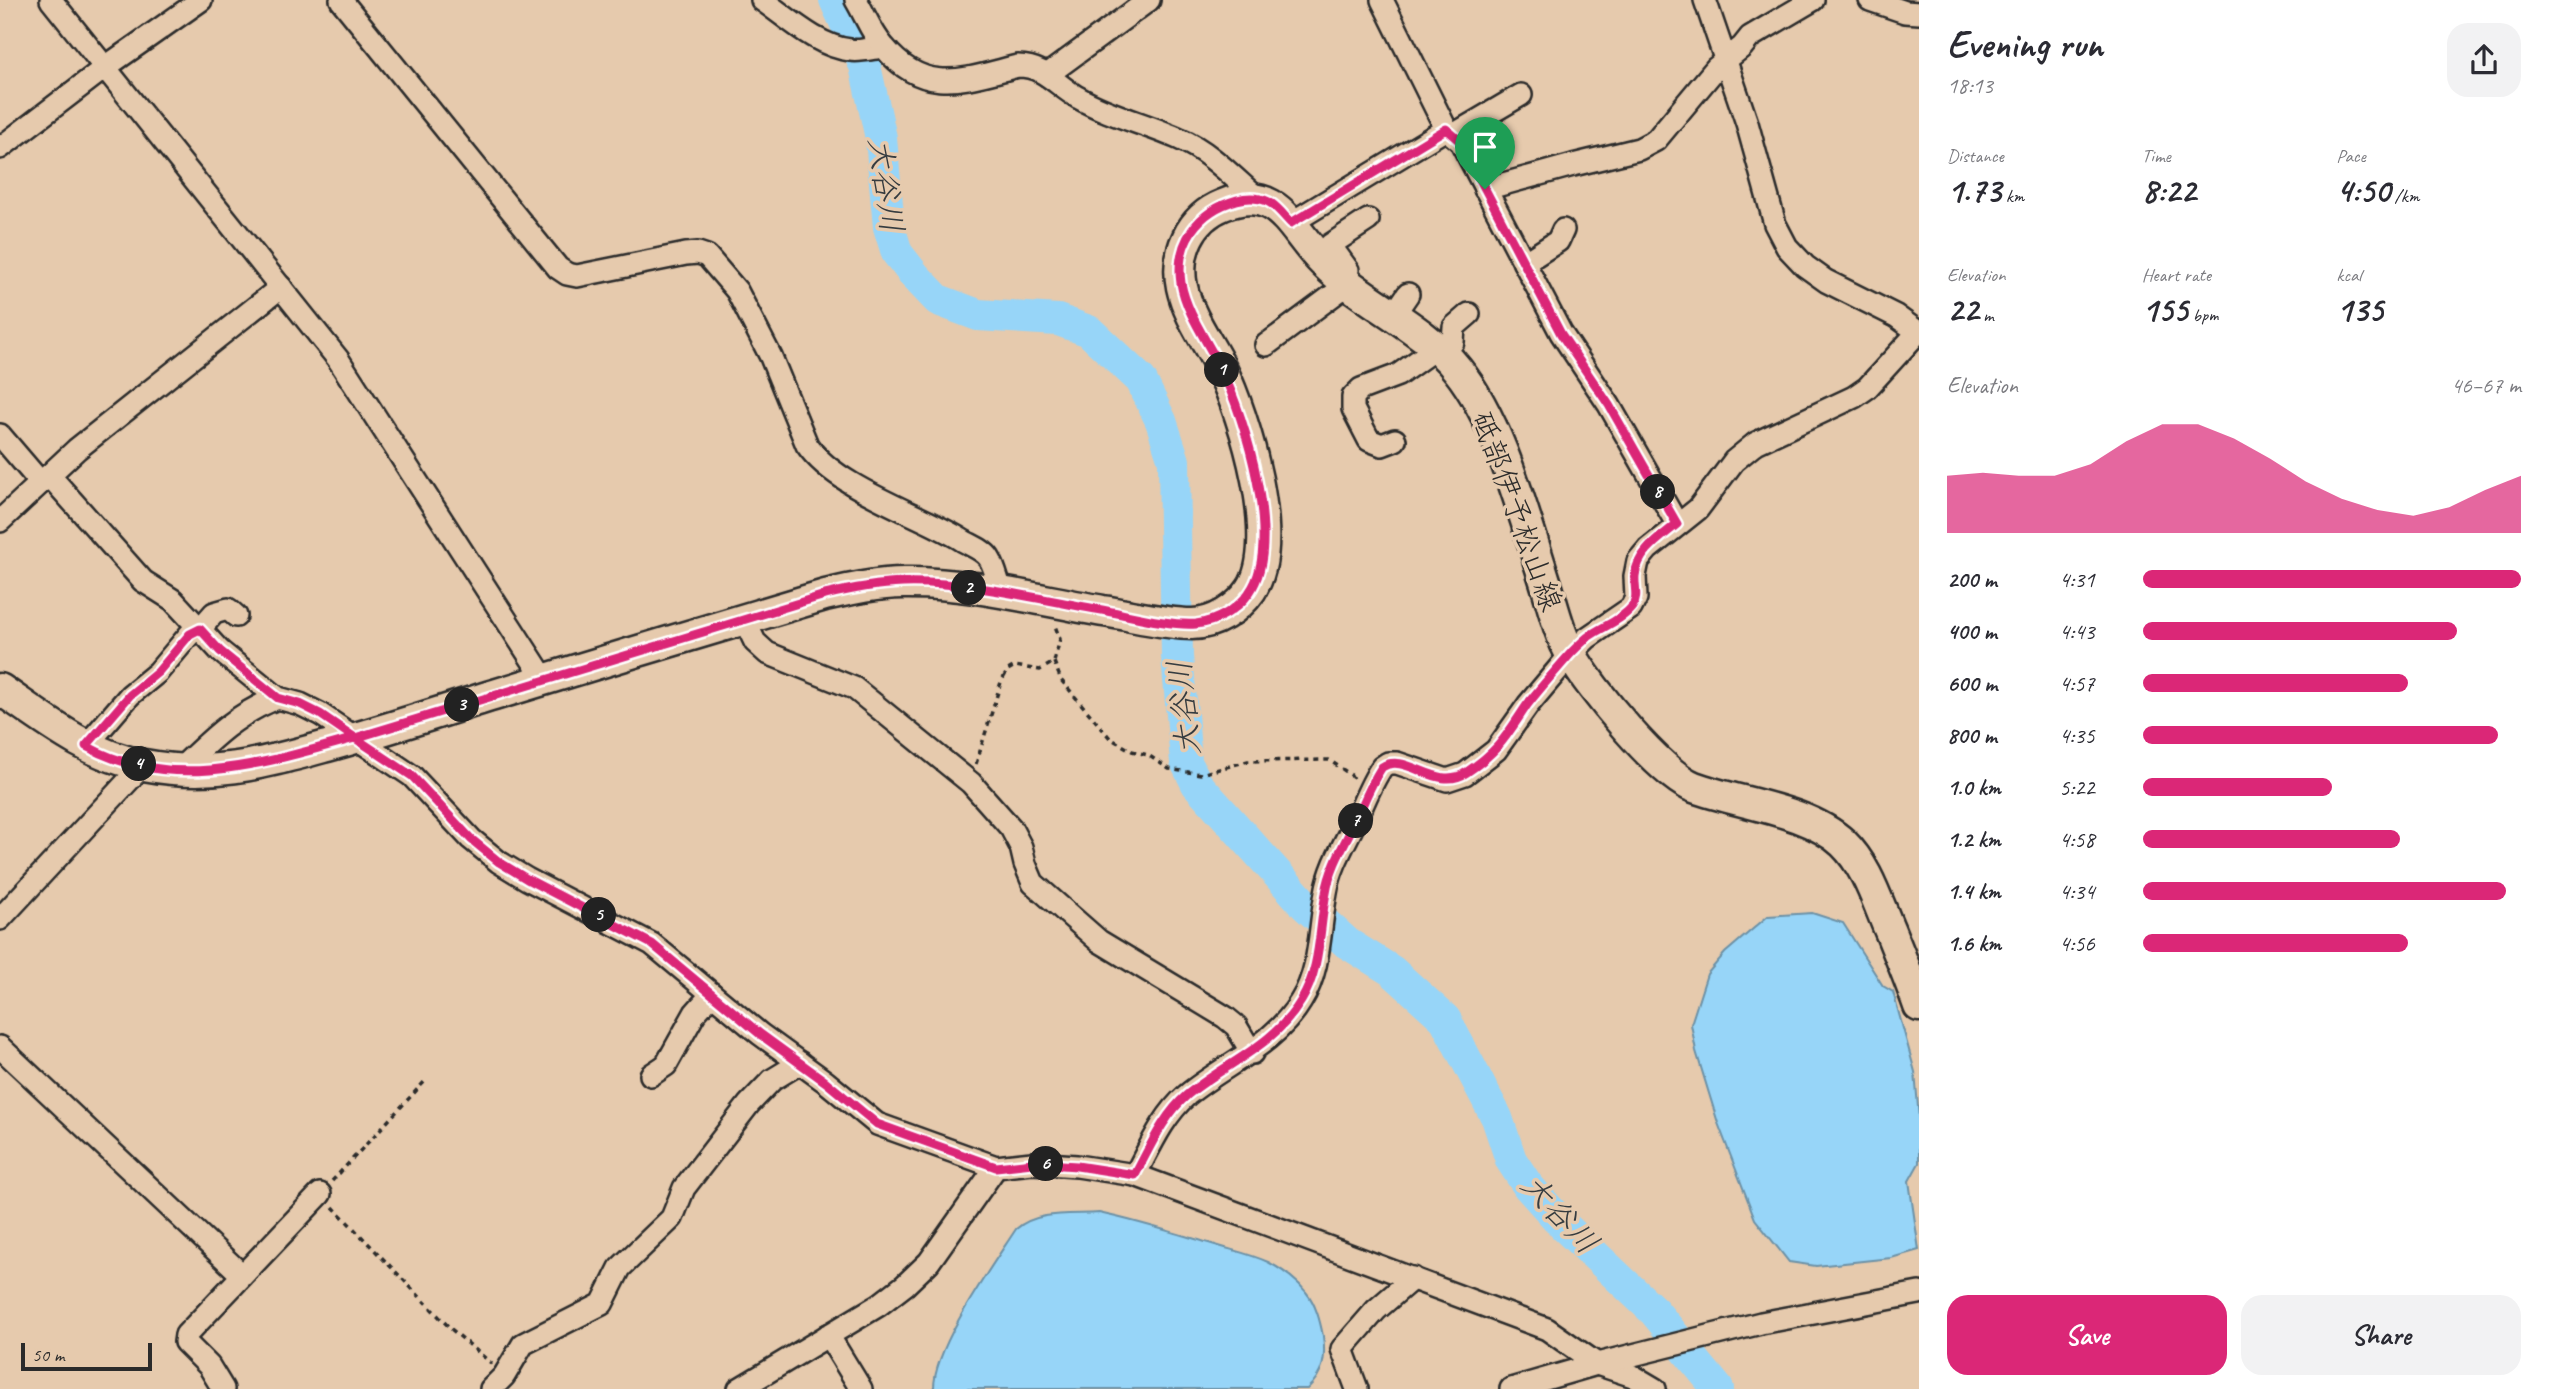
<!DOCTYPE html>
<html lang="en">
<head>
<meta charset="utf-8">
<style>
	:root { --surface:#fff; --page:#f2f2f3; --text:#2b2b33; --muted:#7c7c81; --accent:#db2777 }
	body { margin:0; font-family:Caveat,"Klee One",sans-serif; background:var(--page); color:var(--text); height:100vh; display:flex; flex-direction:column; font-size:26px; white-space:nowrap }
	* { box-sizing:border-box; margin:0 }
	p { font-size:23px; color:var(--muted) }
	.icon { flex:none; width:38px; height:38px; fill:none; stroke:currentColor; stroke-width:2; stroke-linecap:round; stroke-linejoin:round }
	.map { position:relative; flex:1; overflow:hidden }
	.side { display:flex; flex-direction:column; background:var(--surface); width:630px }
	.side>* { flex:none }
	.scale { position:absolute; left:21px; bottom:18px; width:131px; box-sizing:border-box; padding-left:7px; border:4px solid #2b2b2b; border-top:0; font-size:19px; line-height:24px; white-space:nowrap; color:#2b2b2b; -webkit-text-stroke:5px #e6caad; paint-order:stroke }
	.pin { position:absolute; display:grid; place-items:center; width:60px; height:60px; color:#fff; margin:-72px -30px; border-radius:50% 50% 50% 0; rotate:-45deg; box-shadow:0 0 7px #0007 }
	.pin .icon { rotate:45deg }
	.km { position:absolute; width:35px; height:35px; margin:-18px; border-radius:50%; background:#222; color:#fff; font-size:19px; line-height:35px; text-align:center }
	.round { display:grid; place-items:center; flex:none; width:74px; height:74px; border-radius:21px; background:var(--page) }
	.summary { display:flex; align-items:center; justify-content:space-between; height:119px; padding:0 28px }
	h1 { font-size:38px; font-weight:600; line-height:52px }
	.stats { display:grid; grid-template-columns:repeat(3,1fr); gap:10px; height:119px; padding:7px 28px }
	.stats div { display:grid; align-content:center }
	.stats b { font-size:35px; font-weight:600 }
	.stats small { font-size:19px; font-weight:400 }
	.stats p { font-size:19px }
	.chart { height:196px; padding:14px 28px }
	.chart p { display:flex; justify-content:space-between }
	.chart svg { width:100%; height:126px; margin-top:7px; fill:var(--accent); opacity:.7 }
	.cta { display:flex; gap:14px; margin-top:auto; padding:14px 28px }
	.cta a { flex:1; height:80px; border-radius:21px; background:var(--accent); color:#fff; font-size:28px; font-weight:600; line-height:80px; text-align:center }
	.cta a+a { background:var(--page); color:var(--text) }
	ul { padding:0 28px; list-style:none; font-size:23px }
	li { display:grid; grid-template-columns:112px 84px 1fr; align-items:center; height:52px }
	li i { height:18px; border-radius:9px; background:var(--accent) }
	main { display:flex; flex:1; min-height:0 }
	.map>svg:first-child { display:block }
</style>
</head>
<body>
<main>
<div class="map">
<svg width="1919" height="1389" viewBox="0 0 1919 1389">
	<rect width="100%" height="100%" fill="#e6caad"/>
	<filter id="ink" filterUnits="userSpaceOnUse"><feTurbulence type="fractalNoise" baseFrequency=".0143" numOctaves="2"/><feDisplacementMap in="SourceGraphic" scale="14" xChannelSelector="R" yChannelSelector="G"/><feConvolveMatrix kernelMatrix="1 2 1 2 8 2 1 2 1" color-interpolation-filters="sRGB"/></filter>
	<g filter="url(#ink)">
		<!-- water -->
		<g fill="#97d5f8" stroke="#6c91a6" stroke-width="2">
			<path d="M1812 913 1843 923 1883 986 1893 992 1915 1072 1919 1119V1163L1909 1181 1919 1250 1891 1258 1816 1266 1789 1262 1755 1219 1718 1123 1696 1051 1691 1024 1707 974 1725 953 1768 916Z"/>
			<path d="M1099 1213C1137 1221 1175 1233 1212 1244 1231 1250 1251 1254 1268 1262 1281 1269 1297 1280 1306 1292 1316 1304 1320 1321 1323 1336 1326 1358 1324 1373 1307 1389H934C933 1348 992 1266 1016 1229 1037 1210 1072 1215 1099 1213Z"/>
		</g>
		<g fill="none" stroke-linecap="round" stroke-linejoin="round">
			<!-- river -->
			<path stroke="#97d5f8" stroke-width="32" d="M835 0 865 66 881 138 889 227 897 253 915 276 938 300 978 315 1058 320 1089 331 1141 380 1161 421 1174 461 1177 656 1186 762 1197 784 1306 906 1347 943 1392 971 1445 1019 1497 1118 1511 1160 1528 1186 1564 1226 1654 1311 1718 1389"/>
			<defs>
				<g id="street">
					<path d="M51 0 338 359 545 680"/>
					<path d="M341 0 558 268 567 274 577 276 686 254 698 253 707 256 737 291 771 357 807 445C836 488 918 513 962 540 970 545 984 550 989 558 995 567 998 583 1002 593"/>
					<path d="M762 0C788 18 817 46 850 50 860 52 873 48 883 47"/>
					<path d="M856 0C865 15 872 34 884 47 925 97 965 79 1018 66 1045 66 1057 86 1079 98 1110 116 1147 124 1180 139 1209 151 1234 178 1257 198"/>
					<path d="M1382 0 1446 129 1461 142 1561 333 1609 405 1677 524"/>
					<path d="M1705 0 1747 123 1775 224 1787 247 1805 266 1826 281 1896 316 1918 332"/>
					<path d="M1870 0 1905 12 1919 13"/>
					<path d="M1047 75 1149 0"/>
					<path d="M1453 135 1521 95"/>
					<path d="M0 148 107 66 201 0"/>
					<path d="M1485 189 1573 165 1639 149 1656 140 1716 68 1742 47 1750 37 1813 0"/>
					<path d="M1291 223 1446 129"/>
					<path d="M1524 263 1558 241 1563 230"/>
					<path d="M1342 277 1348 270 1330 245 1368 220"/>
					<path d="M1393 316 1408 294"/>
					<path d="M1266 345 1348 284"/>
					<path d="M1443 354 1453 342 1454 327 1469 314"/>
					<path d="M0 435 41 483"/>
					<path d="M1395 440 1382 445 1369 440 1353 409V397L1361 389 1398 375 1436 348"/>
					<path d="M49 475 143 581 173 600 220 651 278 698 300 704 320 714 412 776 471 839 499 862 527 879 652 944 760 1034 826 1082 877 1124 996 1167 1032 1163 1077 1166 1135 1175 1547 1329 1597 1364 1633 1376 1655 1389"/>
					<path d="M0 521 77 449 281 287"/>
					<path d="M744 619 755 642 767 653 854 688 971 783 1011 828 1021 847 1025 864 1033 883 1099 941 1225 1017 1236 1026 1252 1053"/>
					<path d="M86 746 130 695 158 672 190 634 200 629 214 613 228 609 236 616"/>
					<path d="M179 770C209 741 238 712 278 698"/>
					<path d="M0 919 143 765"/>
					<path d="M0 1047 242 1275"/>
					<path d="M651 1075 666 1065 695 1013 712 994"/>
					<path d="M1135 1175C1150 1147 1163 1116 1187 1095 1226 1063 1274 1046 1301 1001 1321 969 1319 929 1326 893 1330 867 1345 843 1356 820 1364 802 1371 783 1382 767L1388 763H1397L1447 780 1465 774 1496 750 1528 705 1571 654 1587 638 1631 608 1636 598 1635 576 1638 561 1648 549 1698 509 1734 461 1756 443 1854 397 1867 388 1919 331"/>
					<path d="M828 1335 861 1389"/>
					<path d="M223 1389 209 1366 185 1342 186 1335 320 1194"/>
					<path d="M491 1389 504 1376 523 1344 602 1304 620 1268 672 1218 684 1188 749 1104 772 1080 800 1063"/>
					<path d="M739 1389 879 1305 905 1285 929 1262 996 1167"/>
					<path d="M1357 1389 1342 1349 1376 1310 1413 1278"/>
					<path d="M1511 1389 1597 1364 1761 1323 1919 1293"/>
				</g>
				<path id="secondary" d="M0 689C45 720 89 756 144 765 213 778 261 764 327 746 383 731 439 712 494 695 604 661 715 628 825 595 851 589 878 583 904 583 970 582 1038 600 1103 611 1131 615 1163 624 1192 624 1214 624 1238 609 1251 590 1283 542 1245 417 1221 368 1208 342 1188 316 1182 287 1175 253 1190 218 1223 205 1279 182 1291 231 1324 263 1363 302 1423 326 1457 369 1500 422 1524 516 1545 581 1553 606 1559 634 1572 656 1590 688 1661 775 1694 787 1740 804 1806 809 1843 843 1867 866 1877 901 1890 931 1900 956 1910 980 1919 1006"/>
			</defs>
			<!-- street casing -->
			<use href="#street" stroke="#2b2b2b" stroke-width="26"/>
			<!-- secondary casing -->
			<use href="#secondary" stroke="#2b2b2b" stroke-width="35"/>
			<!-- path -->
			<g stroke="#2b2b2b" stroke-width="3.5" stroke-dasharray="5 5" stroke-linecap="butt">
				<path d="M1054 662 1061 680 1110 738 1132 751 1148 755 1169 769 1201 774 1248 761 1329 760 1351 775 1354 781"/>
				<path d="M976 764 1001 682 1008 670 1015 666 1040 670 1054 662 1060 639 1055 626"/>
				<path d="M332 1181 427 1079"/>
				<path d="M333 1207 450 1328 492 1364"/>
			</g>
			<!-- street -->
			<use href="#street" stroke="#e6caad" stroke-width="21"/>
			<!-- secondary -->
			<use href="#secondary" stroke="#e6caad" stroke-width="30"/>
		</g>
	</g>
	<g fill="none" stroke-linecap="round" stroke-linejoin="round" filter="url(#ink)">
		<defs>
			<path id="route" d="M1485 189 1461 142 1446 129 1291 223C1285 217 1279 209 1272 204 1262 197 1248 197 1237 200 1198 211 1175 242 1181 283 1186 313 1208 342 1221 369 1245 417 1284 545 1249 593 1238 609 1216 622 1196 624 1170 626 1129 615 1102 610 1037 599 969 581 903 583 877 584 850 589 825 595L355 738 320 714 300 704 278 698 220 651 200 629 190 634 158 672 130 695 86 746C173 794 267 762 355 738L412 776 471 839 499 862 527 879 652 944 760 1034 826 1082 877 1124 996 1167 1032 1163 1077 1166 1135 1175C1150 1147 1163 1116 1187 1095 1226 1063 1274 1046 1301 1001 1321 969 1319 929 1326 893 1330 867 1345 843 1356 820 1364 802 1371 783 1382 767 1406 751 1437 793 1467 772 1500 750 1506 736 1527 705 1541 687 1557 669 1572 652 1577 647 1582 642 1588 637 1601 627 1621 621 1632 607 1639 597 1634 588 1635 576 1637 552 1660 538 1677 524L1609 405 1561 334 1485 189"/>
		</defs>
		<!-- route casing -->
		<use href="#route" stroke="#fff" stroke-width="14"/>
		<!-- route -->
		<use href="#route" stroke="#db2777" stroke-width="9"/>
	</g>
	<g text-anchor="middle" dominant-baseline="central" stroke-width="7" stroke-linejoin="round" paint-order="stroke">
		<!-- street labels -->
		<g font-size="30" fill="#2b2b2b" stroke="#e6caad">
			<text transform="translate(1517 511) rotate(70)">砥部伊予松山線</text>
		</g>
		<!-- water labels -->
		<g font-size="32" font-style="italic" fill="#363c40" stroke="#e6caad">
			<text transform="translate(886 185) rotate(82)">大谷川</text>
			<text transform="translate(1184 708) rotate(-96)">大谷川</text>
			<text transform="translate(1560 1214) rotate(47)">大谷川</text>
		</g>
	</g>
</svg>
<div class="scale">50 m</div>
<div class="pin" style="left:1485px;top:189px;background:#1e9e55"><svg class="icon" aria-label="arrive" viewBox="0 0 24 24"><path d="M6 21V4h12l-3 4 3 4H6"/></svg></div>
<b class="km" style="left:1222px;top:370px">1</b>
<b class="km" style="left:969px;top:588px">2</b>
<b class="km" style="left:462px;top:705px">3</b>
<b class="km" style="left:139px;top:764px">4</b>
<b class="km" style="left:599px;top:915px">5</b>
<b class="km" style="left:1046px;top:1164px">6</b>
<b class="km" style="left:1356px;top:821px">7</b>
<b class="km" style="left:1658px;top:492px">8</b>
</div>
<section class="side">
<div class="summary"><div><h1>Evening run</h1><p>18:13</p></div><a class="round"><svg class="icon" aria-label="share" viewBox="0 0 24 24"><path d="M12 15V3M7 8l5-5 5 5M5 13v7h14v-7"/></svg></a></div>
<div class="stats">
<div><p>Distance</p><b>1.73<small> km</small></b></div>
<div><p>Time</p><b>8:22</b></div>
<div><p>Pace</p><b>4:50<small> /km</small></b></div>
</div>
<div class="stats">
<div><p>Elevation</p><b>22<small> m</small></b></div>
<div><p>Heart rate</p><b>155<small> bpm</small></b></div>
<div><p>kcal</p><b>135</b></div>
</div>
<div class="chart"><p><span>Elevation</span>46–67 m</p>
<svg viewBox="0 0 160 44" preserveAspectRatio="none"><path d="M0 44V24L10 23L20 24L30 24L40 20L50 12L60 6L70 6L80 11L90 18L100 26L110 32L120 36L130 38L140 35L150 29L160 24V44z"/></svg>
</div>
<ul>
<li><b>200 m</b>4:31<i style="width:100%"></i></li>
<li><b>400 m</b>4:43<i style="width:83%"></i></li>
<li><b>600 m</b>4:57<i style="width:70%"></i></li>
<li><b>800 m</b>4:35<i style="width:94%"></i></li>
<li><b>1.0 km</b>5:22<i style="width:50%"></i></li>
<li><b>1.2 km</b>4:58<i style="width:68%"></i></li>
<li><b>1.4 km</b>4:34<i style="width:96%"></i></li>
<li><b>1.6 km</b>4:56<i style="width:70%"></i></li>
</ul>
<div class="cta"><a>Save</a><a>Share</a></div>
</section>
</main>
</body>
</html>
